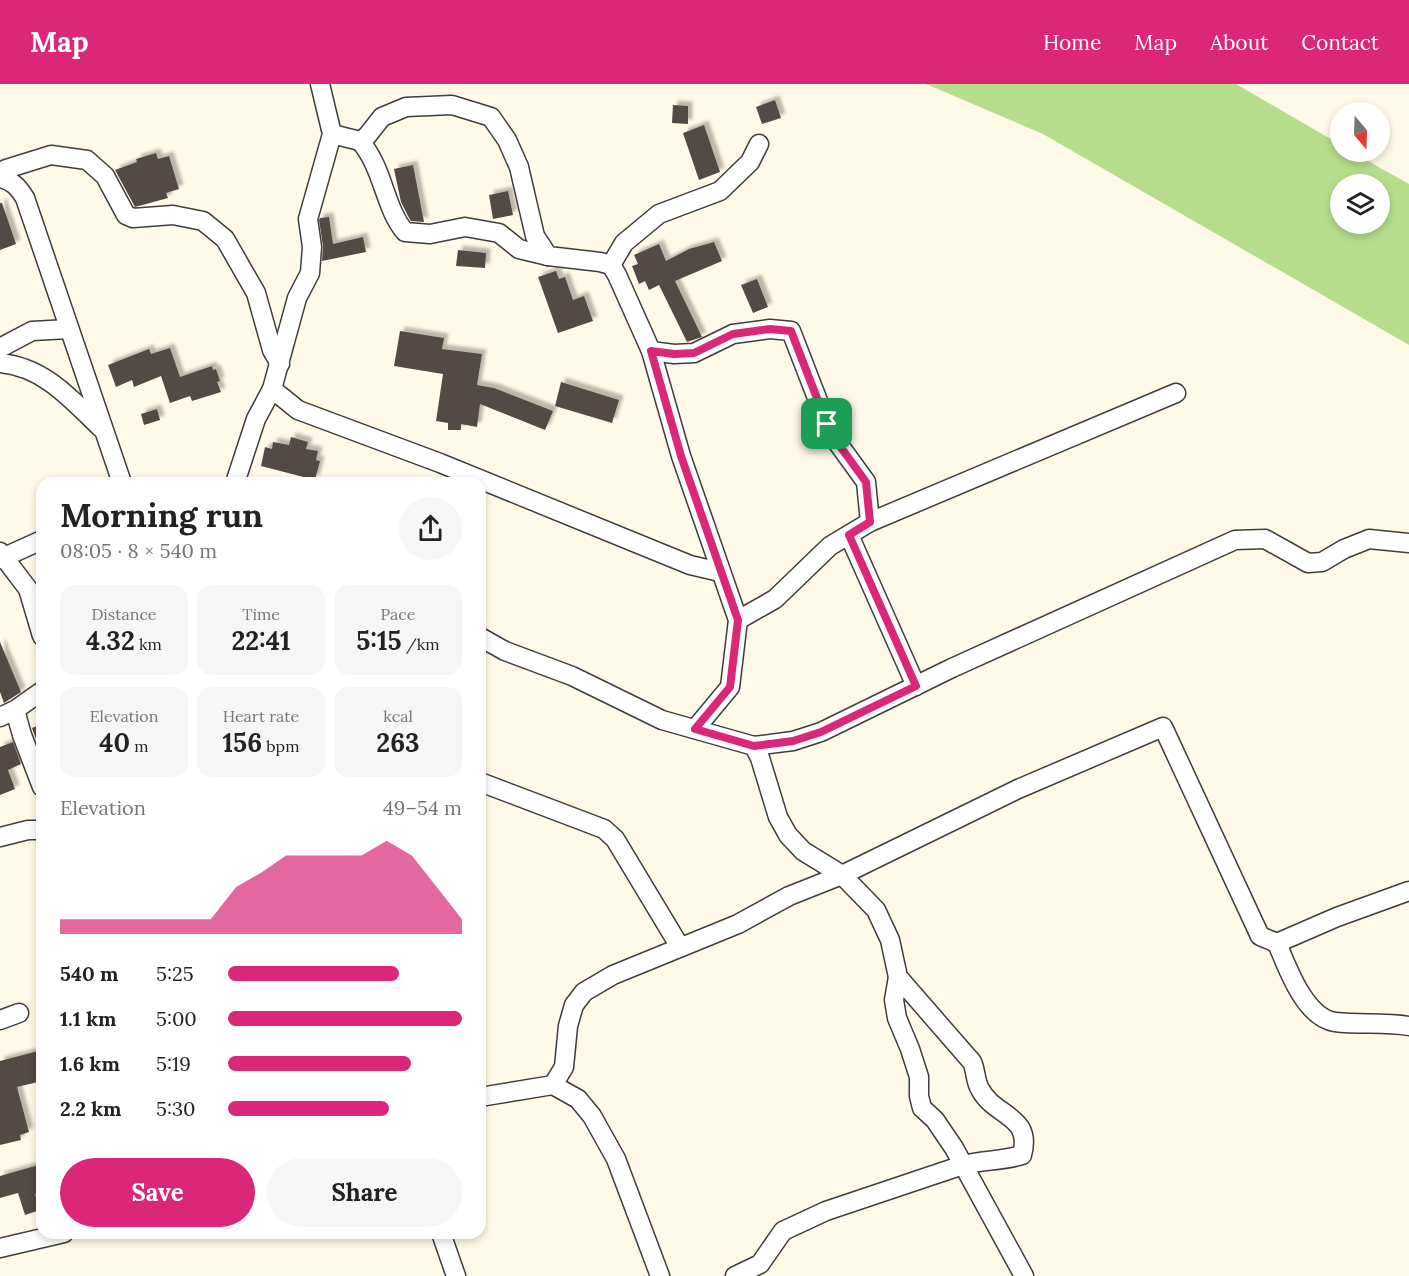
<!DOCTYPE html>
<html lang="en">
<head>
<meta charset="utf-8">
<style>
	:root { --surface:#fff; --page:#f6f6f6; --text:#222; --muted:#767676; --accent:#db2777 }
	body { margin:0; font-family:Lora,serif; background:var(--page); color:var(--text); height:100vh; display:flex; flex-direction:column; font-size:22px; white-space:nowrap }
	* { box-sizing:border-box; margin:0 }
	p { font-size:20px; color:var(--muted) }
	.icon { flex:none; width:33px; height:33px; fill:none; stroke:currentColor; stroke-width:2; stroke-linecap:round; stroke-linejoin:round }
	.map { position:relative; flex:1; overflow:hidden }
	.details { position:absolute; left:36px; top:393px; width:450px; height:762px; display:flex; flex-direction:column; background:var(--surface); border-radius:18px; box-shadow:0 3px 9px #0003 }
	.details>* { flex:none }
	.needle { width:39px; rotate:161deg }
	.controls { position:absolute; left:1330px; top:18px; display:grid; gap:12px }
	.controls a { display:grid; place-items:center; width:60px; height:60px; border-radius:50%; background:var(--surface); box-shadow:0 3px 9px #0003; font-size:30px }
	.pin { position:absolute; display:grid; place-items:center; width:51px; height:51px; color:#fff; margin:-26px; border-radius:12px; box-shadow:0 3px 9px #0006 }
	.round { display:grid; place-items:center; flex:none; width:63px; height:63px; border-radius:32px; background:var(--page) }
	.summary { display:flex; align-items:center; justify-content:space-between; height:102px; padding:0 24px }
	h1 { font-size:33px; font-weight:700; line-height:45px }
	.figures { display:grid; grid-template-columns:repeat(3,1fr); gap:9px; height:102px; padding:6px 24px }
	.figures div { display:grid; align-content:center; border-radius:15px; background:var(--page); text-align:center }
	.figures b { font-size:26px; font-weight:700 }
	.figures small { font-size:16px; font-weight:400 }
	.figures p { font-size:16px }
	.chart { height:168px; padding:12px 24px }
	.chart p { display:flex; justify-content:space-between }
	.chart svg { width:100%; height:108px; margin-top:6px; fill:var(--accent); opacity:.7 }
	.cta { display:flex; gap:12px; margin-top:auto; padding:12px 24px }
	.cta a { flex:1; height:69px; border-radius:36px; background:var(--accent); color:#fff; font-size:24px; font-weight:700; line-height:69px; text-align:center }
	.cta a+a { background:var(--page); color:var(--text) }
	ul { padding:0 24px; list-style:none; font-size:20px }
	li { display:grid; grid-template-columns:96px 72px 1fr; align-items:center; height:45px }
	li i { height:15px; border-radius:8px; background:var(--accent) }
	header { display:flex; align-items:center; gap:36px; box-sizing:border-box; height:84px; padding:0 30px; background:var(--accent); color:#fff }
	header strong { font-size:28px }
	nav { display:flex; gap:33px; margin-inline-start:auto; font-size:21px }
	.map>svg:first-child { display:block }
</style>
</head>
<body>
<header>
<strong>Map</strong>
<nav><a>Home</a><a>Map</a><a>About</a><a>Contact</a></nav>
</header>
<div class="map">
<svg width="1409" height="1192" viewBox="0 0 1409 1192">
	<defs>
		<filter id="shadow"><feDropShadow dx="4.5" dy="-4.5" stdDeviation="1.5" flood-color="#0004"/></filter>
	</defs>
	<rect width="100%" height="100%" fill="#fff9e7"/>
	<!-- forest -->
	<path fill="#b4de8c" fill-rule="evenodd" d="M926 0H1236L1341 61V68H1352L1409 100V261L1043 50ZM1341 100H1380V140H1341Z"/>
	<!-- building -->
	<g fill="#534a45" filter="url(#shadow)">
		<path d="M775 16 781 34 762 40 756 23Z"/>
		<path d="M673 21 688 22V40L672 39Z"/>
		<path d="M704 41 720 88 699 96 683 49Z"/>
		<path d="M156 69 158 75 169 72 179 105 166 109 168 114 135 123 115 86 137 78 136 75Z"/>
		<path d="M413 81 424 138 411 137 408 132 401 118 394 85Z"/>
		<path d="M508 107 513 131 493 135 489 111Z"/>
		<path d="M0 119H2L16 160 0 166Z"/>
		<path d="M329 133 333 160 363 153 366 168 322 177 323 162 319 136 320 134Z"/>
		<path d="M714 158 722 177 675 197 702 253 687 258 659 201 649 206 645 197 639 200 632 182 638 180 634 171 659 160 666 177 689 165Z"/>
		<path d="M458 166 486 169 485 184 456 182Z"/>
		<path d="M556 187 559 195 565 193 573 216 584 212 593 237 558 249 538 193Z"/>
		<path d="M757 195 768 223 753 229 741 201Z"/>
		<path d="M400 247 444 254 442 265 482 270 477 301 494 304 553 327 545 346 480 320 477 343 461 340V346H448V339L436 337 443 290 394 282Z"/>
		<path d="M170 264 180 293 212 282 213 286 216 285 220 297 217 298 221 308 192 317 190 312 170 319 161 292 134 303 132 296 116 303 108 281 149 265 151 270Z"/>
		<path d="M561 298 619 316 612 339 555 322Z"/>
		<path d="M157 325 160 336 144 341 141 330Z"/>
		<path d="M291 353 308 358 306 365 318 367 316 376 320 377 315 396 261 382 265 363 272 365 273 358 289 361Z"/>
		<path d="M0 558 21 608 4 619 0 608Z"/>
		<path d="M42 640V672L32 644Z"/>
		<path d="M13 658 21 680 8 686 15 705 0 711V663Z"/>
		<path d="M42 966V997L17 1003 29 1048 20 1051 21 1056 0 1061V977Z"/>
		<path d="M42 1080V1108L35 1110 40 1126 25 1131 18 1109 0 1114V1092Z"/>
	</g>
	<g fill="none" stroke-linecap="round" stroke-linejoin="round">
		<defs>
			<g id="minor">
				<path d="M332 50 360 57 367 52 382 33 406 23 452 21 491 33 507 56 519 83 535 152 548 172 600 178 611 181 617 191 651 267 681 372 738 536 730 603 695 645"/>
				<path d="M360 57C384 85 384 123 405 148L430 150 465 143 499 149 519 165 548 172"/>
				<path d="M0 89 6 85 51 71 87 76 105 92 126 131 133 134 173 131 203 137 225 155 256 209 272 266 280 280"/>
				<path d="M0 94C13 97 18 103 25 114L122 399"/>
				<path d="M611 181 624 159 659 130 720 107 750 78 759 60"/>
				<path d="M0 264 32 247 69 245"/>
				<path d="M651 267 674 270 694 269 733 250 770 245 791 247 827 340 837 358 866 398 870 438"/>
				<path d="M0 279C44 283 71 315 101 344"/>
				<path d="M272 305 298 326 440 379 690 481 720 488"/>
				<path d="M235 399 256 335 272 305 297 214 310 189 312 163 308 135 332 50 320 0"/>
				<path d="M849 451 916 602"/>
				<path d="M0 468 28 505 42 552"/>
				<path d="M0 475 42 456"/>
				<path d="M738 536 775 515 830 462 870 438 1176 309"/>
				<path d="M480 553 505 567 572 592 662 636 754 662 760 674 778 733 788 751 803 767 842 791 876 826 890 856 898 893 972 978C976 986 975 997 980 1005 994 1033 1033 1031 1022 1071 1003 1077 982 1076 963 1081L826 1127 783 1147 760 1180 735 1192"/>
				<path d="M15 626 22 651 42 703"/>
				<path d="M0 633 15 626 42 607"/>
				<path d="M754 662 793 657 821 648 952 584 1235 456 1265 455 1308 479 1322 478 1344 465 1369 455 1409 459"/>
				<path d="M480 698 604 745 615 755 680 863"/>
				<path d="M0 753 28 746H42"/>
				<path d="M1277 859C1287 883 1305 934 1335 938 1360 941 1384 938 1409 942"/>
				<path d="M898 893 894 916 897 934 910 965 919 993V1012L922 1024 935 1036 954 1064 1024 1192"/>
				<path d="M0 936 19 929"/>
				<path d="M553 1001 564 983 568 942 574 921 584 908 613 891 738 840 789 812 842 791 1018 705 1163 643 1260 852 1277 859 1337 833 1409 807"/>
				<path d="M480 1013 553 1001 578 1015 592 1032 616 1075 660 1192"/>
				<path d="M441 1149 456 1192"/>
				<path d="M0 1164 64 1149"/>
			</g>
		</defs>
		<!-- minor casing -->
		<use href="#minor" stroke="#3d3d3d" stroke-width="21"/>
		<!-- minor -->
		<use href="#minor" stroke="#fff" stroke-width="18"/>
	</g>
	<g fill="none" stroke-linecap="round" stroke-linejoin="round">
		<defs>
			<path id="route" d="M770 245 791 247 827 340 837 358 866 398 870 438 849 451 916 602 821 648 793 657 754 662 695 645 730 603 738 536 681 372 651 267 674 270 694 269 733 250Z"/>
		</defs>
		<!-- route casing -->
		<use href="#route" stroke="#fff" stroke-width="12"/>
		<!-- route -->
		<use href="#route" stroke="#db2777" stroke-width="8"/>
	</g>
</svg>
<div class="controls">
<a><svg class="needle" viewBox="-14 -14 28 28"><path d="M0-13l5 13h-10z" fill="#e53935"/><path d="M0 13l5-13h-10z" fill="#767676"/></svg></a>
<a><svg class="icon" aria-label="layers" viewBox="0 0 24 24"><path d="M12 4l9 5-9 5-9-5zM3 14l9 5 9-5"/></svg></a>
</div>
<div class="pin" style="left:827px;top:340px;background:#1e9e55"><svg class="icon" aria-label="arrive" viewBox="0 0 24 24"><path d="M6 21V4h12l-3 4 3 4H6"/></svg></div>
<section class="details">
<div class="summary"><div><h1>Morning run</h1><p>08:05 · 8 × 540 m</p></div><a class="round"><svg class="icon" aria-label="share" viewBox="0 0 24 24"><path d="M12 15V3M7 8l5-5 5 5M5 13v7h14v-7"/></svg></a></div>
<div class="figures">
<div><p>Distance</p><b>4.32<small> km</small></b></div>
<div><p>Time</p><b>22:41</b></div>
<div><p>Pace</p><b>5:15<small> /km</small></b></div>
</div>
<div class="figures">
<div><p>Elevation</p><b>40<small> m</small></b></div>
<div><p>Heart rate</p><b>156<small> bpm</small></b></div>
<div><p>kcal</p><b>263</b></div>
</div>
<div class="chart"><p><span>Elevation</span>49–54 m</p>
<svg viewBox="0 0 160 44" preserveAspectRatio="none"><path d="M0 44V38L10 38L20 38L30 38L40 38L50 38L60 38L70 25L80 19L90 12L100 12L110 12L120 12L130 6L140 12L150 25L160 38V44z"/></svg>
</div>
<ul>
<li><b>540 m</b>5:25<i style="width:73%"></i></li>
<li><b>1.1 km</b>5:00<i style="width:100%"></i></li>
<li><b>1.6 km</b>5:19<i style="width:78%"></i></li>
<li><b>2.2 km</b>5:30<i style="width:69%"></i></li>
</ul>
<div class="cta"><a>Save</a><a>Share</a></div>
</section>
</div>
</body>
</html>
